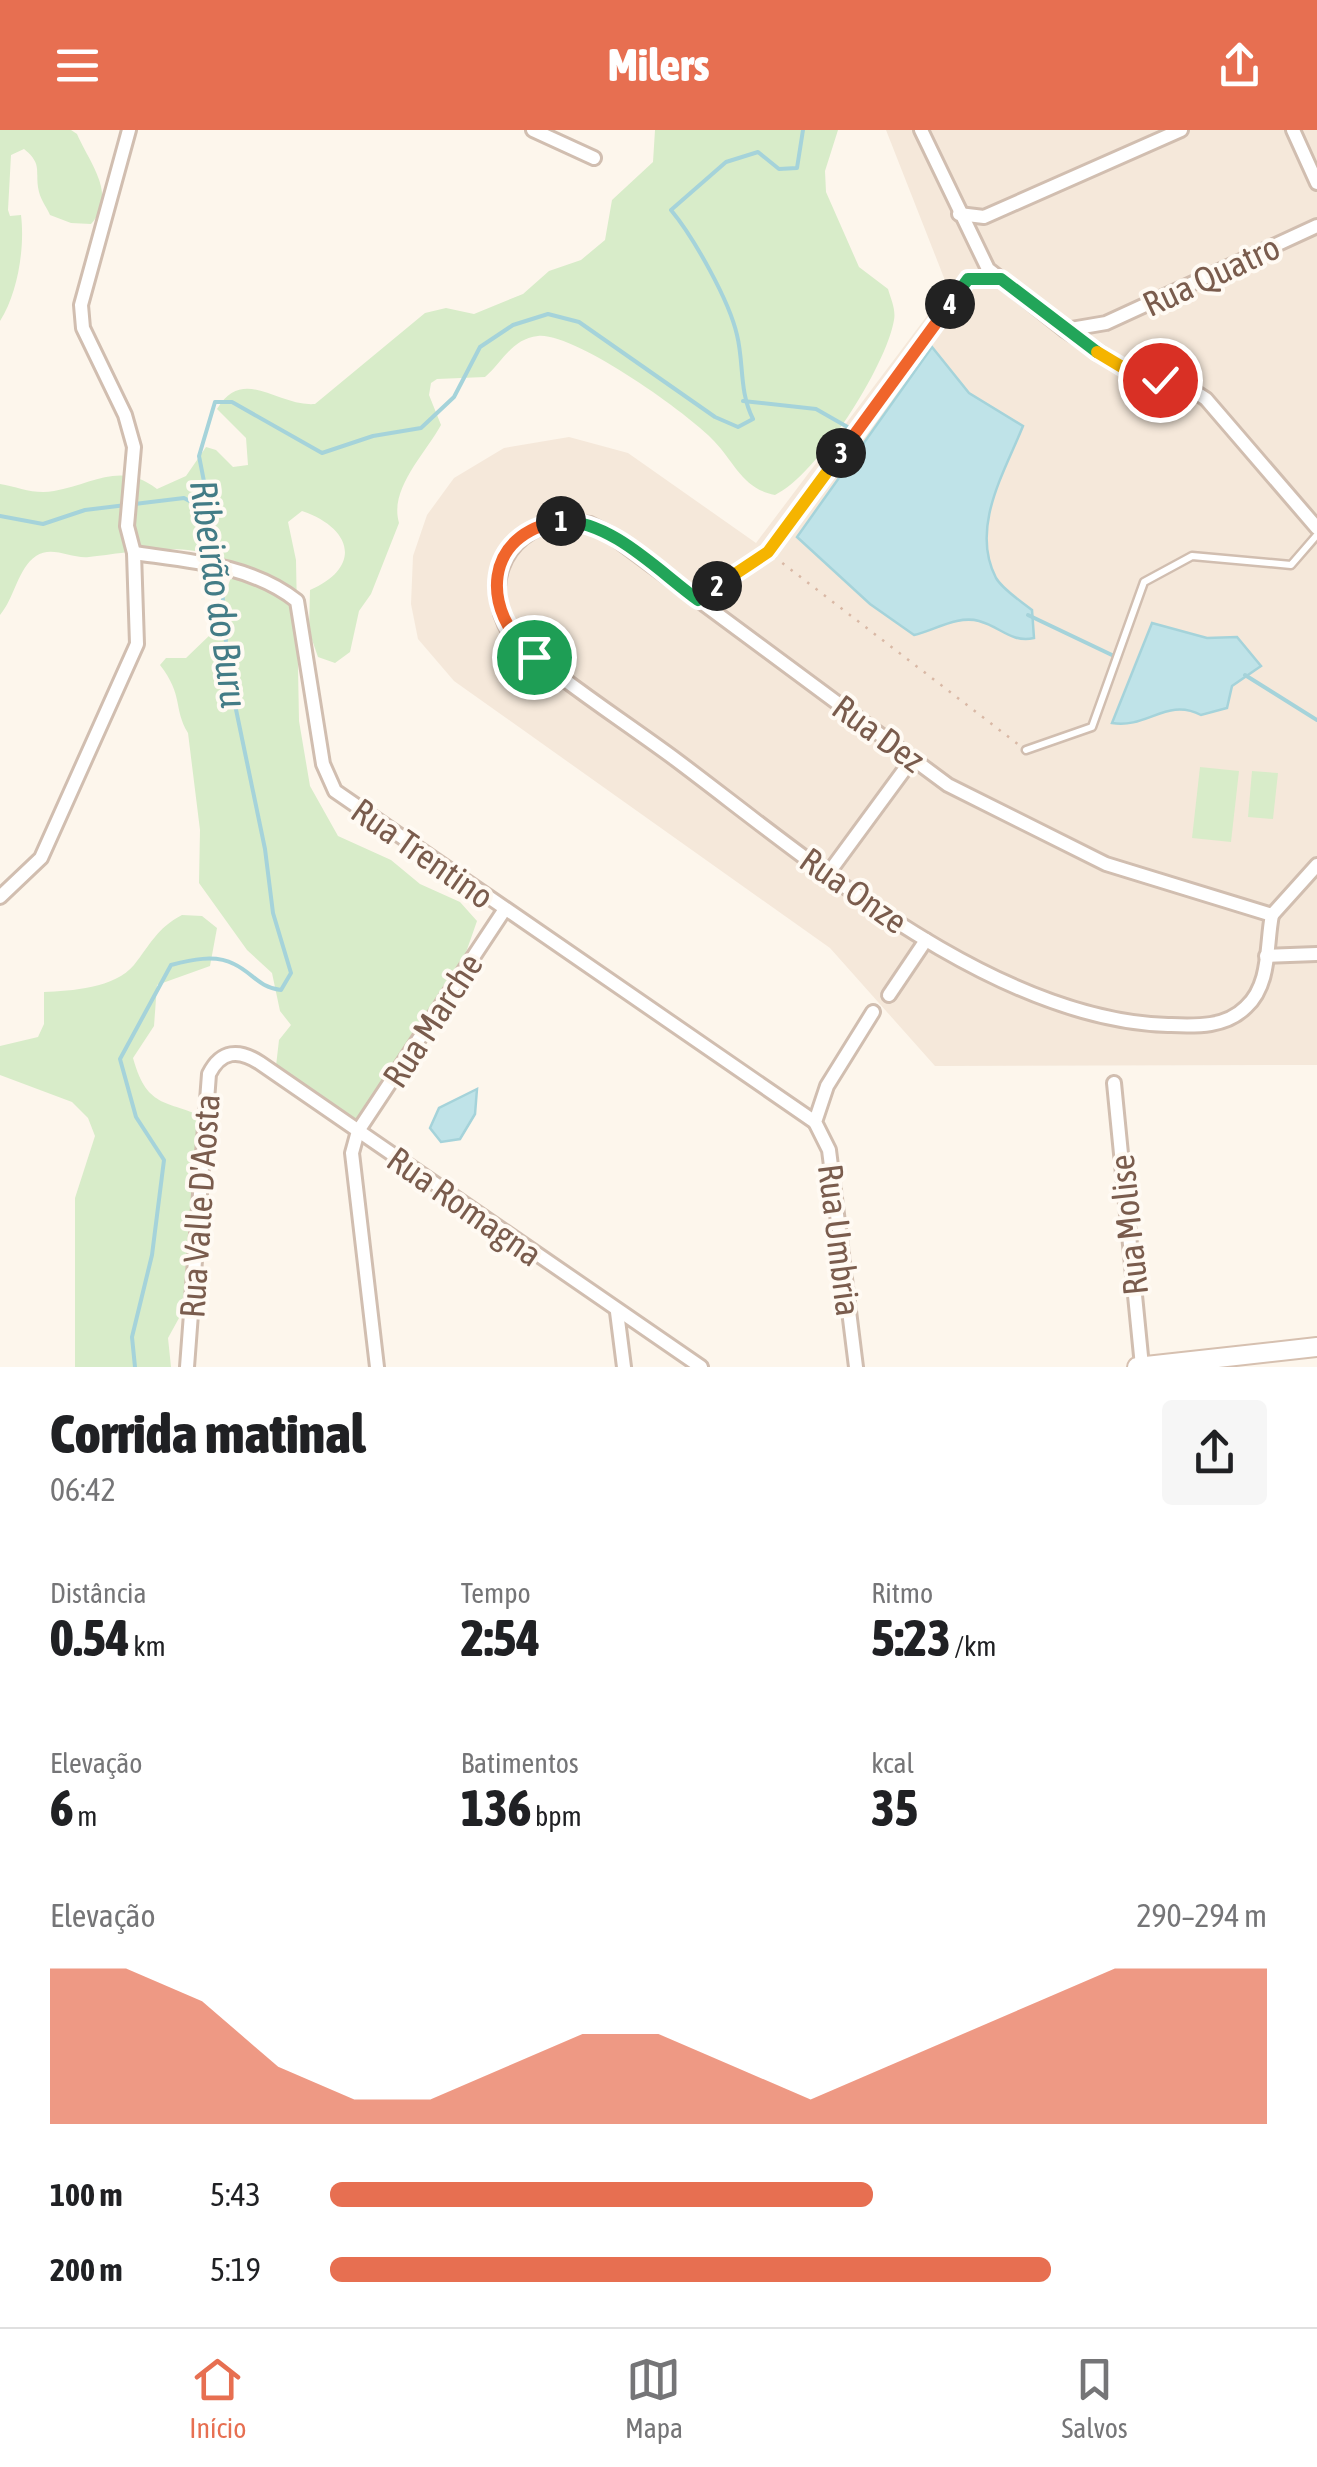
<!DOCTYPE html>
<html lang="pt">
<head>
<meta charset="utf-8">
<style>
	:root { --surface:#fff; --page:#f6f6f6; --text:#202124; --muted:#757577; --line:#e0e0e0; --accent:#e76f51 }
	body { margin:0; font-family:"Asap Condensed",sans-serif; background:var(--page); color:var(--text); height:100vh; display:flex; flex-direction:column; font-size:38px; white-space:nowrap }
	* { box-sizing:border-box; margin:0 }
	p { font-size:32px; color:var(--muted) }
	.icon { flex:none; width:55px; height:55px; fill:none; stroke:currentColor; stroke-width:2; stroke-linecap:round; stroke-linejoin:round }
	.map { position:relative; height:1237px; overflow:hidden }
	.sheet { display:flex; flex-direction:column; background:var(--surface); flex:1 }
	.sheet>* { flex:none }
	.pin { position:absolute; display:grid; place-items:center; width:85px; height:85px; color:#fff; margin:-42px; border:5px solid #fff; border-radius:50%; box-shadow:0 2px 10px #0007 }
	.km { position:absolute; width:50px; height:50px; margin:-25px; border-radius:50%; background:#222; color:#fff; font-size:28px; line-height:50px; text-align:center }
	.round { display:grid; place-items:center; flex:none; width:105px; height:105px; border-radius:10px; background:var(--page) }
	.head { display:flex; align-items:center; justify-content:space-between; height:170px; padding:0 50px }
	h1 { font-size:55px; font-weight:800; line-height:75px }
	.stats { display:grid; grid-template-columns:repeat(3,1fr); gap:15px; height:170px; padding:10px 50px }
	.stats div { display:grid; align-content:center }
	.stats b { font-size:50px; font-weight:800 }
	.stats small { font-size:28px; font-weight:400 }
	.stats p { font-size:28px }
	.chart { height:280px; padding:20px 50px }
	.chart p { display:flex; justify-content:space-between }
	.chart svg { width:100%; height:180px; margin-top:10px; fill:var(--accent); opacity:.7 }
	ul { padding:0 50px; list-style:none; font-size:32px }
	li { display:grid; grid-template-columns:160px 120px 1fr; align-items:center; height:75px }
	li i { height:25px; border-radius:12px; background:var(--accent) }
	header { display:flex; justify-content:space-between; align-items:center; height:130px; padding:0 50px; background:var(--accent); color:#fff; font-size:45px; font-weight:800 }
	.tab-bar { display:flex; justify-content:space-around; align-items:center; height:140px; border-top:2px solid var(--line); background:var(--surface); font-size:28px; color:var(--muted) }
	.tab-bar a { display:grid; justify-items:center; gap:5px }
	.tab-bar .active { color:var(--accent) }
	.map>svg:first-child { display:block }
</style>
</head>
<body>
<header><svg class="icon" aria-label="menu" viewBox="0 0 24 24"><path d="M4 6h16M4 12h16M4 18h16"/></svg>Milers<svg class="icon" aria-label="share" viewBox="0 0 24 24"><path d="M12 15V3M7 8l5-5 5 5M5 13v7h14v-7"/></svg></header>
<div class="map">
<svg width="1317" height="1237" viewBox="0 0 1317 1237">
	<rect width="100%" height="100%" fill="#fdf6ec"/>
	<!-- residential -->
	<path fill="#f5e8da" d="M886 0H1317V935L935 936 830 818 454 551 418 509 411 474 413 426 427 385 454 348 504 318 569 307 628 323 756 413 948 158Z"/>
	<!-- green -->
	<g fill="#d8ecc9">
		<path d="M0 0H71L77 4C90 34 118 65 91 94L71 93 50 85C47 78 41 70 39 62 34 42 44 35 24 19L11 25 8 80 10 86 21 85C25 117 18 163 0 191Z"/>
		<path d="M655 0H838L825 41 826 62 859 137 888 159C891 169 896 180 894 190 886 237 817 345 775 365 743 359 735 333 714 311 689 284 574 202 538 206 511 209 503 232 485 247L437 249 431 253 429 265 441 295C425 324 389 359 399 393L371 464 359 481 350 522 335 533 318 527 309 501 310 460C363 437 352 398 302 381L288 392 296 430 299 591 310 656 338 706 391 730 420 754 460 772 477 791 463 831 360 995 314 975 308 957 276 936 279 910 291 895 280 881 272 843 247 820 199 753 200 700 188 603C173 578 184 566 160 535L166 528H186L213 502 231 447C223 440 224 432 212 426 181 412 120 424 89 427 71 429 52 415 36 426 18 438 14 469 0 485V354C18 357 35 365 54 361 93 354 121 331 157 359L186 346 206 317 216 320 233 337 248 335 246 308 217 279C244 235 277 277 315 274L425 183 446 178 474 184 523 164 549 141 581 130 605 110 612 70 653 32Z"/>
		<path d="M1200 637 1239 641 1231 712 1192 708Z"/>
		<path d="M1252 641 1278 643 1273 689 1248 687Z"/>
		<path d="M182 785 202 786 217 798 210 836 157 855 154 896 133 928C148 982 168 968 211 991L190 1168 168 1208 171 1237H75V1068L95 1006 88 988 72 972 0 945V916L38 907 44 894V862C71 861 115 858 134 835 150 815 157 798 182 785Z"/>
	</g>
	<!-- water -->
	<g fill="#bfe3e8" stroke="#a5d3da" stroke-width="2.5">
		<path d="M932 217 969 263 1023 296C1004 343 970 398 996 448 1003 460 1021 471 1032 480L1034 508C1011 513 1001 497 979 491 958 485 935 500 914 505L870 474 797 407Z"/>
		<path d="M1152 493 1207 508 1237 507 1261 536 1232 556 1227 578 1201 585C1167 567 1147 599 1112 593Z"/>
		<path d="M477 959 475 984 460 1009 441 1012 430 998 439 978Z"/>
	</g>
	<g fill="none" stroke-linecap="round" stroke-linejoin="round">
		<!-- stream -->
		<g stroke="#a5d3da" stroke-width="4">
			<path d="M743 271 816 279 851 299"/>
			<path d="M0 386 43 394 85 380 184 368 208 381"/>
			<path d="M220 433 199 326 215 272H232L322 323 373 306 421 298 454 267 480 217 513 195 548 184 579 192 715 287 738 297 753 289C739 262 744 233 737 205 729 170 694 108 671 80L726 32 758 22 779 39 797 38 803 0"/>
			<path d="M1028 485 1114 526"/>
			<path d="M1245 545 1317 590"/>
			<path d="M135 1237 132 1207 152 1125 164 1030 136 987 120 929 171 835C190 830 215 824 234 834 253 843 258 857 281 860L291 843 273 783 265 719 228 541 221 443"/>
		</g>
		<defs>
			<path id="lane" d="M1026 620 1092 597 1144 452 1192 426 1291 435 1317 405"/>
			<g id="street">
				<path d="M533 0 594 28"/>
				<path d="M921 0 988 139 1065 200 1122 237 1186 256 1206 269 1317 398"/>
				<path d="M1293 0 1317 53"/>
				<path d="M959 84 984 87 1181 0"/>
				<path d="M1065 200 1106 193 1317 96"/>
				<path d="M561 391 590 394 608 403 948 655 1106 734 1272 785C1266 815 1271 854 1246 877 1225 898 1195 896 1168 895 993 890 810 730 675 629 622 590 566 554 516 512 479 465 500 401 561 391Z"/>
				<path d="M134 423C190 431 252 435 297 471L323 634 335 661 815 992"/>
				<path d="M830 741 913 628"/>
				<path d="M0 767 41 728 137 514 134 423 127 396 134 317 125 285 83 198 81 175 129 0"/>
				<path d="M1272 785 1317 735"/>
				<path d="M1266 826 1317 824"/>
				<path d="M889 865 926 810"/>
				<path d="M1114 953 1142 1236"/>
				<path d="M617 1182 624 1237"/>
				<path d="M187 1237 209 944C221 920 239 919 260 933L701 1237"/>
				<path d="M377 1237 352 1023 358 1001 505 779"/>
				<path d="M856 1237 829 1020 815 992 827 956 873 882"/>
			</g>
			<path id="secondary" d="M1137 1237 1317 1217"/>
		</defs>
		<!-- lane casing -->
		<use href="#lane" stroke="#d1beb0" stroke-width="11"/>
		<!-- street casing -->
		<use href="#street" stroke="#d1beb0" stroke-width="18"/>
		<!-- secondary casing -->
		<use href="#secondary" stroke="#d6c0b0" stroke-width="22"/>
		<!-- path -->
		<g stroke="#d9b8a5" stroke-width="2.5" stroke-dasharray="2.5 8" stroke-linecap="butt">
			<path d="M979 148 968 149 768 422 1019 615"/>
			<path d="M707 463 767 423"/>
		</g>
		<!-- lane -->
		<use href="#lane" stroke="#fff" stroke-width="6"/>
		<!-- street -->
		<use href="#street" stroke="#fff" stroke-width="12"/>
		<!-- secondary -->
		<use href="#secondary" stroke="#fff" stroke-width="18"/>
	</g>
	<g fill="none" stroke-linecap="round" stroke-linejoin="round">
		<defs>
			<path id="split-1" d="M534 527C479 480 483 403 561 391"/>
			<path id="split-2" d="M561 391C612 391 658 441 698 470L717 456"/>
			<path id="split-3" d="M717 456 768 422 841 323"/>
			<path id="split-4" d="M841 323 950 174"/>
			<path id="split-5" d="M950 174 968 149H1001L1097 222"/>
			<path id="split-6" d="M1097 222 1122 237 1160 250"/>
		</defs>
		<!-- split-1 casing -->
		<use href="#split-1" stroke="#fff" stroke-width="20"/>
		<!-- split-2 casing -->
		<use href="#split-2" stroke="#fff" stroke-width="20"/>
		<!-- split-3 casing -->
		<use href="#split-3" stroke="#fff" stroke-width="20"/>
		<!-- split-4 casing -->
		<use href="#split-4" stroke="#fff" stroke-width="20"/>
		<!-- split-5 casing -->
		<use href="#split-5" stroke="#fff" stroke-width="20"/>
		<!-- split-6 casing -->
		<use href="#split-6" stroke="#fff" stroke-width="20"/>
		<!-- split-1 -->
		<use href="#split-1" stroke="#f0652b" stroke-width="12"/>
		<!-- split-2 -->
		<use href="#split-2" stroke="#22a559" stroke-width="12"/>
		<!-- split-3 -->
		<use href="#split-3" stroke="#f5b400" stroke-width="12"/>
		<!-- split-4 -->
		<use href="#split-4" stroke="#f0652b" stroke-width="12"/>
		<!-- split-5 -->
		<use href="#split-5" stroke="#22a559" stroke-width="12"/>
		<!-- split-6 -->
		<use href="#split-6" stroke="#f5b400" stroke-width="12"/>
	</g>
	<g text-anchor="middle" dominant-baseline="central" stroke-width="8" stroke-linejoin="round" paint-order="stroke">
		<!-- street labels -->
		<g font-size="35" fill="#7a5c4d" stroke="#fffaf3">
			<text transform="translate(1211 145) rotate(-25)">Rua Quatro</text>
			<text transform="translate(879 603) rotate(36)">Rua Dez</text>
			<text transform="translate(423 723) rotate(35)">Rua Trentino</text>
			<text transform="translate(854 760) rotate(35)">Rua Onze</text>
			<text transform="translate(432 890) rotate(-57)">Rua Marche</text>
			<text transform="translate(199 1076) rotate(-86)">Rua Valle D'Aosta</text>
			<text transform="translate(465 1076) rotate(35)">Rua Romagna</text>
			<text transform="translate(1128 1095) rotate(-96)">Rua Molise</text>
			<text transform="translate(840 1110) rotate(83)">Rua Umbria</text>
		</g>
		<!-- water labels -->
		<g font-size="38" font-style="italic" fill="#437c86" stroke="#fffaf3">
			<text transform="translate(219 464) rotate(82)">Ribeirão do Buru</text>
		</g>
	</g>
</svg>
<div class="pin" style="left:534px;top:527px;background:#1e9e55"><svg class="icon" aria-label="arrive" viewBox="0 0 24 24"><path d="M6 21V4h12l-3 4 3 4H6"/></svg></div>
<div class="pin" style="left:1160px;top:250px;background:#d93025"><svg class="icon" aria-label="check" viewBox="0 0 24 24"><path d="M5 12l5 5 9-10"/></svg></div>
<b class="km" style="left:561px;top:391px">1</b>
<b class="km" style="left:717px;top:456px">2</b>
<b class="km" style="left:841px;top:323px">3</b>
<b class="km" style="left:950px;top:174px">4</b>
</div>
<section class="sheet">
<div class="head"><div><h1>Corrida matinal</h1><p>06:42</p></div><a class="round"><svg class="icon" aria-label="share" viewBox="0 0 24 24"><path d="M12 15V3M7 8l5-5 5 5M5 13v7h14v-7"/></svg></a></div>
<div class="stats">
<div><p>Distância</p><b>0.54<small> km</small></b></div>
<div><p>Tempo</p><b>2:54</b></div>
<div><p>Ritmo</p><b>5:23<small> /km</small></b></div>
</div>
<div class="stats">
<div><p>Elevação</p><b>6<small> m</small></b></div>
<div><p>Batimentos</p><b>136<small> bpm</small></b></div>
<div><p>kcal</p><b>35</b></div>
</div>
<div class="chart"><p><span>Elevação</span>290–294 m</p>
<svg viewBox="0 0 160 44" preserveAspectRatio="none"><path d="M0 44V6L10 6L20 14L30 30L40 38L50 38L60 30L70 22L80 22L90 30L100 38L110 30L120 22L130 14L140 6L150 6L160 6V44z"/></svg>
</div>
<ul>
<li><b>100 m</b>5:43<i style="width:58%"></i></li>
<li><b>200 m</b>5:19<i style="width:77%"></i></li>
</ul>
</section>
<nav class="tab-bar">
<a class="active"><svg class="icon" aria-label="home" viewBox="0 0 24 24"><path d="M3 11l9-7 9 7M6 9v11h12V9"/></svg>Início</a>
<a><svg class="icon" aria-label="map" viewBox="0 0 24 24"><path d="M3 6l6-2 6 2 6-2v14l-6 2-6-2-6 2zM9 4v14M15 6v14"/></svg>Mapa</a>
<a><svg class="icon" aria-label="saved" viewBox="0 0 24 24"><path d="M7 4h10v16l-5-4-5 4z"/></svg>Salvos</a>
</nav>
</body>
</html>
